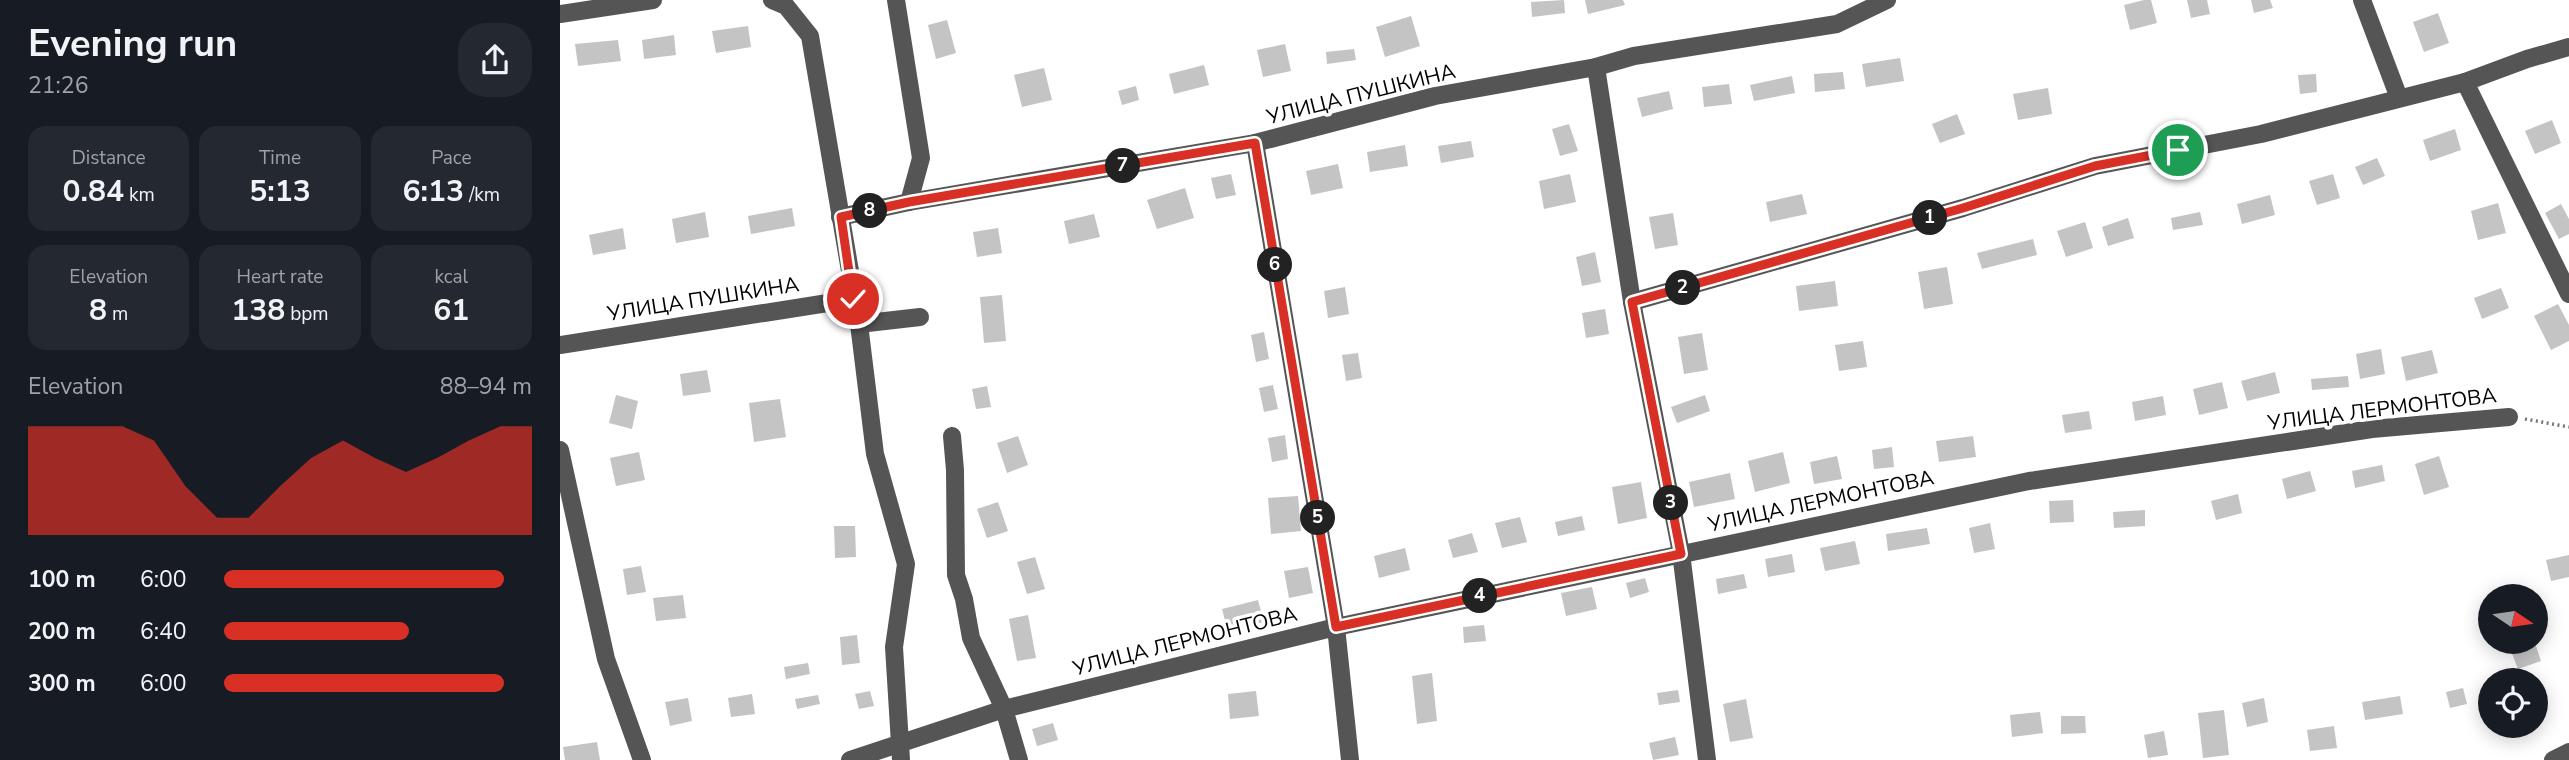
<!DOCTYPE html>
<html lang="en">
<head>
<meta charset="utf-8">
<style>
	:root { --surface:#171b24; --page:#242831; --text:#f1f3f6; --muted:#9ea1a6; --accent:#d93025 }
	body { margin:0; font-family:"Nunito Sans",sans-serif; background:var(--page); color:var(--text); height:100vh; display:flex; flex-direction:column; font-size:26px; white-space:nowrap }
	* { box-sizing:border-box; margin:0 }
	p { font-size:23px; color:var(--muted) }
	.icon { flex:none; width:38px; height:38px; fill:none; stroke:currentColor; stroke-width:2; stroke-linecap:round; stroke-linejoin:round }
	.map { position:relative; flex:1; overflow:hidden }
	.side { display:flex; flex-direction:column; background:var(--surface); width:560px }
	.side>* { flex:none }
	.needle { width:46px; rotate:103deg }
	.buttons { position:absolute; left:1918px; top:584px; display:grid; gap:14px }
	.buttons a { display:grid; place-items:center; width:70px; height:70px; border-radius:50%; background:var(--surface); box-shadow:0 4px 18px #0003; font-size:35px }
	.pin { position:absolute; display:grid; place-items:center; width:60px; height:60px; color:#fff; margin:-30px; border:4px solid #fff; border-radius:50%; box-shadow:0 2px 7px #0007 }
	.km { position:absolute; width:35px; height:35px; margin:-18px; border-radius:50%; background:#222; color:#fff; font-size:19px; line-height:35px; text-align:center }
	.round { display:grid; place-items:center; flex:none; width:74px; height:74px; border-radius:28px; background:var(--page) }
	.overview { display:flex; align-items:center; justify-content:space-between; height:119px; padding:0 28px }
	h1 { font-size:38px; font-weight:700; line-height:52px }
	.metrics { display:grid; grid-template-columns:repeat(3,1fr); gap:10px; height:119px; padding:7px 28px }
	.metrics div { display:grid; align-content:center; border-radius:18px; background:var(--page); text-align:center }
	.metrics b { font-size:30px; font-weight:700 }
	.metrics small { font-size:19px; font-weight:400 }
	.metrics p { font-size:19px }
	.chart { height:196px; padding:14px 28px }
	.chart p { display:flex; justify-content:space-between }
	.chart svg { width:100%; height:126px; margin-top:7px; fill:var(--accent); opacity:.7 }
	ul { padding:0 28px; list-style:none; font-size:23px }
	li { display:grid; grid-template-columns:112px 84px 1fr; align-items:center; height:52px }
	li i { height:18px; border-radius:9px; background:var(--accent) }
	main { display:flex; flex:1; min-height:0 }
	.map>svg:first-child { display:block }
</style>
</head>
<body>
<main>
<section class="side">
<div class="overview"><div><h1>Evening run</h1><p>21:26</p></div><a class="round"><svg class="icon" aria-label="share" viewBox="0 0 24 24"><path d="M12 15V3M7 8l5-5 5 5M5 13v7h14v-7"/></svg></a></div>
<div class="metrics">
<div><p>Distance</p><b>0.84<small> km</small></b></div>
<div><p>Time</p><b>5:13</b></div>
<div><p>Pace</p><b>6:13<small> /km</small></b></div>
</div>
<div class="metrics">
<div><p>Elevation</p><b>8<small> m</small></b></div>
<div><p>Heart rate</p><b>138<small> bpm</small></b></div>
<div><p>kcal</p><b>61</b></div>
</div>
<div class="chart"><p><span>Elevation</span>88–94 m</p>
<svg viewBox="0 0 160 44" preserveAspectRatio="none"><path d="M0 44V6L10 6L20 6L30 6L40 11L50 27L60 38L70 38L80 27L90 17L100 11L110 17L120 22L130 17L140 11L150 6L160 6V44z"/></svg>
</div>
<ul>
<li><b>100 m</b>6:00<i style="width:91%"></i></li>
<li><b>200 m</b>6:40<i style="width:60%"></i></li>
<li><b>300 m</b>6:00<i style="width:91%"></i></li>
</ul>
</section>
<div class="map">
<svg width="2009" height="760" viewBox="0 0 2009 760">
	<rect width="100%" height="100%" fill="#fff"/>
	<!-- building -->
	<g fill="#c4c4c4">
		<path d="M1004 0 1005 13 972 17 971 2Z"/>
		<path d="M1025 0H1063L1065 5 1028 14Z"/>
		<path d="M1584 0H1591L1597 23 1570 30 1564 5Z"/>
		<path d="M1627 0H1647L1650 14 1631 18Z"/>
		<path d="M1691 0H1710L1713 8 1694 13Z"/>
		<path d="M1878 13 1889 43 1864 52 1853 22Z"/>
		<path d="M851 16 860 46 825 57 816 27Z"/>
		<path d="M387 20 396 53 376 59 368 25Z"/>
		<path d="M188 26 191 47 156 53 152 31Z"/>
		<path d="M114 35 116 55 84 59 82 40Z"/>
		<path d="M58 40 61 61 18 66 15 44Z"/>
		<path d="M725 44 731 71 703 77 697 50Z"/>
		<path d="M794 49 796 60 767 64 766 52Z"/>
		<path d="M1340 58 1344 81 1306 87 1302 64Z"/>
		<path d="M644 65 649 85 614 94 609 74Z"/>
		<path d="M484 68 492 100 462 107 454 75Z"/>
		<path d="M1283 72 1285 89 1255 92 1254 74Z"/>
		<path d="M1756 74 1757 92 1740 94 1738 75Z"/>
		<path d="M1232 76 1235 93 1194 101 1190 85Z"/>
		<path d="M1169 84 1172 104 1144 107 1142 87Z"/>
		<path d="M576 86 579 100 562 105 558 91Z"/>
		<path d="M1488 88 1492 114 1458 120 1453 94Z"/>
		<path d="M1109 91 1113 109 1082 117 1077 98Z"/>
		<path d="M1397 114 1405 134 1380 143 1372 124Z"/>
		<path d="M1992 120 2001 143 1975 154 1965 131Z"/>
		<path d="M1009 124 1018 151 1000 156 992 129Z"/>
		<path d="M1895 129 1901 150 1870 161 1863 140Z"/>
		<path d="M911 141 914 157 881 163 878 146Z"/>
		<path d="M845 145 848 166 810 172 807 152Z"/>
		<path d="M1817 158 1825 176 1803 185 1795 167Z"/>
		<path d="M778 164 783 188 751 195 746 171Z"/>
		<path d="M671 174 676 195 656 199 651 178Z"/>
		<path d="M1010 174 1016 202 984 209 979 181Z"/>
		<path d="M1773 174 1780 198 1757 205 1749 181Z"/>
		<path d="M625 188 634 218 597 229 587 200Z"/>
		<path d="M1242 194 1247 214 1210 222 1206 202Z"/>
		<path d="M1710 195 1715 215 1682 224 1677 204Z"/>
		<path d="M1938 203 1946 233 1918 240 1911 211Z"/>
		<path d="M2001 204 2009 219V234L1999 239 1985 213Z"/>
		<path d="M232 208 235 226 191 234 188 216Z"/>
		<path d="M145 212 149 237 116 243 112 219Z"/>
		<path d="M1640 212 1643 225 1613 230 1611 218Z"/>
		<path d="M1113 213 1118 245 1095 249 1089 217Z"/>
		<path d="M534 214 540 237 509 244 504 221Z"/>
		<path d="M1568 218 1574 238 1548 246 1542 227Z"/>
		<path d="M1525 222 1533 248 1506 257 1497 231Z"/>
		<path d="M63 228 66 249 33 255 29 235Z"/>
		<path d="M438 228 442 253 417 257 413 232Z"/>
		<path d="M1473 239 1477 255 1422 269 1417 253Z"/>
		<path d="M1035 252 1041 282 1022 286 1016 257Z"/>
		<path d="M1387 267 1393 304 1364 309 1358 272Z"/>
		<path d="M1275 281 1278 306 1239 311 1236 286Z"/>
		<path d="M785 287 789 314 768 318 764 291Z"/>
		<path d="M1941 288 1949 308 1922 319 1914 298Z"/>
		<path d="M442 295 446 341 424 343 420 297Z"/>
		<path d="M1998 304 2009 325V341L1991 350 1974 316Z"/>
		<path d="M1045 309 1049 334 1026 338 1022 313Z"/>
		<path d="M704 332 709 359 696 362 691 335Z"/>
		<path d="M1142 333 1148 370 1124 374 1118 337Z"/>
		<path d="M1303 341 1307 367 1279 371 1275 345Z"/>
		<path d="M1821 349 1825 374 1800 379 1796 354Z"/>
		<path d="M1872 350 1878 373 1846 381 1841 357Z"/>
		<path d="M798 353 802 378 786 381 782 355Z"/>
		<path d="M147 370 151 392 123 396 120 374Z"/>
		<path d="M1715 372 1720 393 1687 401 1681 381Z"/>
		<path d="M1788 376 1789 387 1752 390 1751 379Z"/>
		<path d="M1662 382 1668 408 1639 415 1633 389Z"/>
		<path d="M713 385 718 409 704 412 699 388Z"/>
		<path d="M427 386 431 407 416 409 412 389Z"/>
		<path d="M56 395 78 401 72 429 49 423Z"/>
		<path d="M1145 395 1150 411 1117 423 1111 407Z"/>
		<path d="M1603 396 1606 415 1575 421 1572 402Z"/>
		<path d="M220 399 226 437 194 442 189 403Z"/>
		<path d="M1529 411 1532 429 1505 433 1502 415Z"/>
		<path d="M725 435 728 459 712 462 708 438Z"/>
		<path d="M458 436 468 465 447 473 437 443Z"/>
		<path d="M1413 436 1416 457 1379 462 1376 441Z"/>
		<path d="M1332 447 1334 467 1314 469 1312 450Z"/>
		<path d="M79 452 85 480 56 486 50 458Z"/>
		<path d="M1223 452 1230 483 1195 492 1188 461Z"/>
		<path d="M1277 456 1282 479 1254 484 1250 462Z"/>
		<path d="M1879 456 1889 487 1864 495 1855 464Z"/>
		<path d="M1822 465 1825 481 1795 488 1792 471Z"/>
		<path d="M1750 471 1756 491 1727 499 1722 479Z"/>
		<path d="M1170 473 1175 499 1134 507 1129 482Z"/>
		<path d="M1081 482 1087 518 1058 524 1052 487Z"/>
		<path d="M1678 494 1682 513 1656 520 1651 501Z"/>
		<path d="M738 496 741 531 711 534 708 498Z"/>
		<path d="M1513 500 1514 522 1490 523 1489 501Z"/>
		<path d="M438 502 448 531 427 538 417 509Z"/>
		<path d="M1585 510V526L1554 528 1553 512Z"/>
		<path d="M1022 516 1025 530 998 536 995 522Z"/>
		<path d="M960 517 967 542 942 548 935 523Z"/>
		<path d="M1430 523 1435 549 1414 553 1409 528Z"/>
		<path d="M274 526H295L296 557 275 558Z"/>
		<path d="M1367 528 1370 544 1328 551 1326 534Z"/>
		<path d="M912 533 918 552 893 558 888 540Z"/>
		<path d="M1295 541 1300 564 1265 571 1260 548Z"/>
		<path d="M845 548 850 570 819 578 814 556Z"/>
		<path d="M1232 554 1235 572 1208 577 1205 559Z"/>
		<path d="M2009 555V577L1991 581 1986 560Z"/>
		<path d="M475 557 485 589 467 594 457 562Z"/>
		<path d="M81 566 86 592 67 595 63 569Z"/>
		<path d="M748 567 753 593 729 598 724 571Z"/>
		<path d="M1184 574 1187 588 1158 594 1156 579Z"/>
		<path d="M1085 578 1089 592 1070 598 1066 583Z"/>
		<path d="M1032 587 1037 609 1006 616 1001 593Z"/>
		<path d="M123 595 126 618 96 621 93 598Z"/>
		<path d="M698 600 704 622 668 632 662 609Z"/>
		<path d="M468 615 476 658 457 661 449 619Z"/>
		<path d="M924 625 926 641 904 643 903 627Z"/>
		<path d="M297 635 300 663 282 665 280 637Z"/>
		<path d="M1975 643 1981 661 1958 669 1951 651Z"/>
		<path d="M248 663 250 674 226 679 224 667Z"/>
		<path d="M872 673 877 721 857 724 852 676Z"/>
		<path d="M1903 688 1907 704 1890 708 1886 692Z"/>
		<path d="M1118 690 1120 702 1099 705 1097 693Z"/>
		<path d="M310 691 314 706 299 709 295 694Z"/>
		<path d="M696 691 699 716 670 719 668 694Z"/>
		<path d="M192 694 195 714 171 717 168 698Z"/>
		<path d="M258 695 260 704 237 709 235 699Z"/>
		<path d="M1840 696 1843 714 1805 720 1802 702Z"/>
		<path d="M128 698 132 721 110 726 105 702Z"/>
		<path d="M1704 698 1708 722 1687 727 1682 703Z"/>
		<path d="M1186 699 1193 738 1170 742 1163 704Z"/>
		<path d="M1664 710 1669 755 1643 758 1638 713Z"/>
		<path d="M1480 712 1483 733 1452 737 1450 715Z"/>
		<path d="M1501 716H1525L1526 733 1501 734Z"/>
		<path d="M493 723 498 740 477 746 472 729Z"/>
		<path d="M1774 726 1777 748 1750 751 1747 730Z"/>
		<path d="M1604 731 1608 755 1588 758 1584 735Z"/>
		<path d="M1115 737 1119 755 1093 760 1089 743Z"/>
		<path d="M37 742 40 760H5L3 747Z"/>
	</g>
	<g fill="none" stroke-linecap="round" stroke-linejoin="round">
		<!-- path -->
		<path stroke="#777" stroke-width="3.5" stroke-dasharray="2 3.5" stroke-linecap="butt" d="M1965 419 2009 427"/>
		<!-- minor -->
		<g stroke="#555" stroke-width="18">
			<path d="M212 0 226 6 250 36 299 324 315 454 346 564 334 647 341 760"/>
			<path d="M336 0 361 158 349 202"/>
			<path d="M1802 0 1839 98"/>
			<path d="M0 14 93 0"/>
			<path d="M1036 67 1072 302 1121 553 1147 760"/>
			<path d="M1905 82 2009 294"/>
			<path d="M695 143 776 627 790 760"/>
			<path d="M280 217 349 202 695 143 875 96 1036 67 1074 56 1277 24 1327 0"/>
			<path d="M1072 302 1403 208 1535 166 1701 134 1905 82 1967 59 2009 47"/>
			<path d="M299 324 360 317"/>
			<path d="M0 345 293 299"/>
			<path d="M392 436 395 470 396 575 404 599 411 638 444 709 459 760"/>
			<path d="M0 450 46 659 82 760"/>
			<path d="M290 760 444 709 776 627 1469 481 1812 429 1949 417"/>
			<path d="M1993 760 2009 752"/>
		</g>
	</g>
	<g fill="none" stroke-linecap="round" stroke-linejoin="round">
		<defs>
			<path id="route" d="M293 299 281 217 349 202 695 143 776 627 1121 554 1072 302 1403 208 1535 166 1618 150"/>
		</defs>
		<!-- route casing -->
		<use href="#route" stroke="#fff" stroke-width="14"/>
		<!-- route -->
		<use href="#route" stroke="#d93025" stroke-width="9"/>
	</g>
	<g text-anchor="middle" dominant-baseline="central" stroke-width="7" stroke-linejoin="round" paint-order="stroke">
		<!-- street labels -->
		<g font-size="21" fill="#000" stroke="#fff">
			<text transform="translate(801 94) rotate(-14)">УЛИЦА ПУШКИНА</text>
			<text transform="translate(143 299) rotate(-9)">УЛИЦА ПУШКИНА</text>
			<text transform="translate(1822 409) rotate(-7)">УЛИЦА ЛЕРМОНТОВА</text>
			<text transform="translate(1261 501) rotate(-12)">УЛИЦА ЛЕРМОНТОВА</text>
			<text transform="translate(625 641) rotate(-14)">УЛИЦА ЛЕРМОНТОВА</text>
		</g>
	</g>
</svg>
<div class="buttons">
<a><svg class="needle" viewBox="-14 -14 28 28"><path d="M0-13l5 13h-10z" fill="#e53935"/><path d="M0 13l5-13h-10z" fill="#9ea1a6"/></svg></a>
<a><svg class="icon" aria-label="locate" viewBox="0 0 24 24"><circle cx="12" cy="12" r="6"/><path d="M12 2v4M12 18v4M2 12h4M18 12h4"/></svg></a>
</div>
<div class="pin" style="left:1618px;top:150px;background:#1e9e55"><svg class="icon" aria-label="arrive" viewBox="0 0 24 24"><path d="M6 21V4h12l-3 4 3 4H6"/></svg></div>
<div class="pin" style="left:293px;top:299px;background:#d93025"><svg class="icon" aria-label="check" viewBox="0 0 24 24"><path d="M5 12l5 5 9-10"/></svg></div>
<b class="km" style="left:1370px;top:218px">1</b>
<b class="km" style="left:1123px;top:288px">2</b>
<b class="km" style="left:1111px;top:503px">3</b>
<b class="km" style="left:920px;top:596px">4</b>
<b class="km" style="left:758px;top:518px">5</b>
<b class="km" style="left:715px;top:265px">6</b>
<b class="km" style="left:563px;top:166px">7</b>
<b class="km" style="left:310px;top:211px">8</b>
</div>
</main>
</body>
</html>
